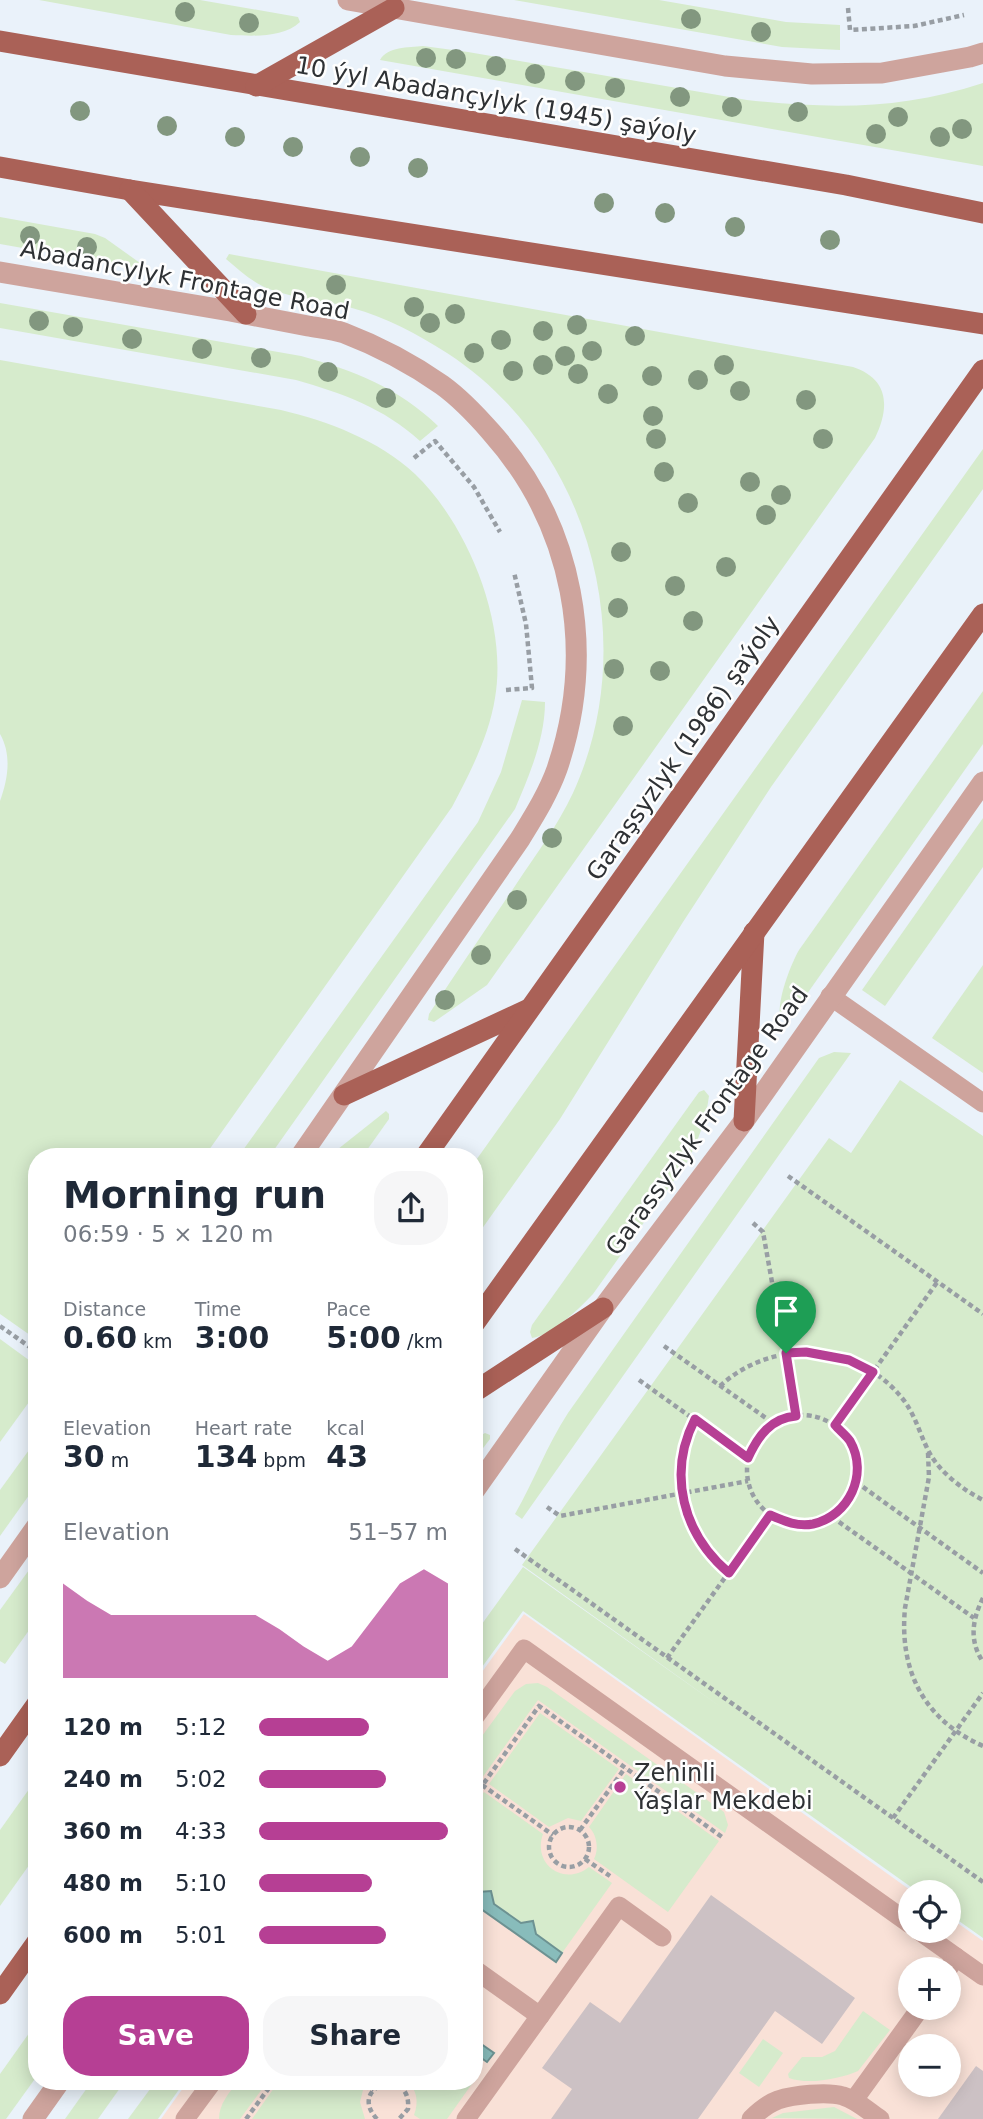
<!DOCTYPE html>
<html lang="en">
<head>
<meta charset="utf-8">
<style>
	:root { --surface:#fff; --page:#f6f6f7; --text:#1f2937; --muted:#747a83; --accent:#b63f94 }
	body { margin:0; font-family:"DejaVu Sans",sans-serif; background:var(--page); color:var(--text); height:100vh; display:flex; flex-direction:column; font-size:26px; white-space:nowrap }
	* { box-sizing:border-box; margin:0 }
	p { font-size:23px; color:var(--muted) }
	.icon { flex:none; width:38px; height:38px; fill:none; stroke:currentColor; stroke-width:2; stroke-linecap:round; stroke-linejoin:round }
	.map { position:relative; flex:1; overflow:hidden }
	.side { position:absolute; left:28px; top:1148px; width:455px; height:942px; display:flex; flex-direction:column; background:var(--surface); border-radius:28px; box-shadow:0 4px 18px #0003 }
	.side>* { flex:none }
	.tools { position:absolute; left:898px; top:1880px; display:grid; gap:14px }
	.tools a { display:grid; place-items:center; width:63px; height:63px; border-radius:50%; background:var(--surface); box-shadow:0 4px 18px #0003; font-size:35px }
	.pin { position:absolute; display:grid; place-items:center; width:60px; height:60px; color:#fff; margin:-72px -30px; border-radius:50% 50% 50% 0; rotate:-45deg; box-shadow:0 0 7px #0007 }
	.pin .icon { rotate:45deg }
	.round { display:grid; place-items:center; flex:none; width:74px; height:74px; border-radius:28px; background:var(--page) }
	.headline { display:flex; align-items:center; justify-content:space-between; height:119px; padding:0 35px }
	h1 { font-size:38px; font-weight:700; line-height:52px }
	.metrics { display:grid; grid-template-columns:repeat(3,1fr); gap:10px; height:119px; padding:7px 35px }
	.metrics div { display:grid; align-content:center }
	.metrics b { font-size:30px; font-weight:700 }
	.metrics small { font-size:19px; font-weight:400 }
	.metrics p { font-size:19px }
	.chart { height:196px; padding:14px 35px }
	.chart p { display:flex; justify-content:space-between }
	.chart svg { width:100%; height:126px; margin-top:7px; fill:var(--accent); opacity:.7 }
	.cta { display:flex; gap:14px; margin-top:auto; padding:14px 35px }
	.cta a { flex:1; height:80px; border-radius:28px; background:var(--accent); color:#fff; font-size:28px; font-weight:700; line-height:80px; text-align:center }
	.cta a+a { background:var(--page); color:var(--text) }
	ul { padding:0 35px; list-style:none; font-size:23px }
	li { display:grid; grid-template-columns:112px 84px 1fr; align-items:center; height:52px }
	li i { height:18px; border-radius:9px; background:var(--accent) }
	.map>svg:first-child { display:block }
</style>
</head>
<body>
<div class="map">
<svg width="983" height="2119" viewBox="0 0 983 2119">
	<rect width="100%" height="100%" fill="#eaf2fa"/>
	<!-- education -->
	<path fill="#f9e1d7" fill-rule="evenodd" d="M524 1614 913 1892H910V1930H948L949 1917 983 1941V2119H161L188 2081H474V1683ZM910 1969H948V2007H910ZM910 2046H948V2084H910Z"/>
	<!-- green -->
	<g fill="#d6ebcc">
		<path d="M39 0H200L298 17 300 22C283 38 253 36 231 35Z"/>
		<path d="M514 0H659L786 22 840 25V50L782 47Z"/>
		<path d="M423 46 468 52 747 100C830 109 902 110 983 83V166L380 60C388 46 408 48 423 46Z"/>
		<path d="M0 217 95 234 105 238 140 263 141 269 0 244Z"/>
		<path d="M229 254 853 367C889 379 890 407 875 438L487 985 434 1022 428 1020 429 1014C458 970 488 926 517 883 537 853 558 825 573 793 643 640 589 445 447 353 417 334 386 317 352 308 325 300 295 299 269 289 253 283 239 270 226 259Z"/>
		<path d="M0 303 301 356C353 370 399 388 438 426L420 441C384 408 342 393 296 380L0 328Z"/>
		<path d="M0 360 281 410C327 421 379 440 415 474 468 525 508 623 495 698 489 736 470 773 452 807L204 1157H37V1340L0 1314V801C8 779 12 755 0 734Z"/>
		<path d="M983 449V489L771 787 683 922 560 1119 474 1240V1163Z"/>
		<path d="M983 691V744L790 1018 783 1020 780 1018C777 1000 790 966 799 950Z"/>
		<path d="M522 700 545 702C545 739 529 776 515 809L269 1157H238L478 822 501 772Z"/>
		<path d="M983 818V867L885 1006 862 990Z"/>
		<path d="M983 965V1073L932 1038Z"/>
		<path d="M834 1052 851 1053 522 1519 515 1514C534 1481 547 1445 568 1413L819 1058Z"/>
		<path d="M900 1080 983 1136V1938L949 1914 948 1892H918L523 1611 474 1678V1635L523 1567 725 1710 522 1565 829 1138 851 1153Z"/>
		<path d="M704 1090 709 1096C706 1119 698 1142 687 1162L593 1294C580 1308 551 1336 532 1338L530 1332 532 1325 699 1092Z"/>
		<path d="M386 1111 389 1114V1119L362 1157H328Z"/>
		<path d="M0 1339 37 1366V1391L0 1442Z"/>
		<path d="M485 1433 490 1435V1439L474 1460V1439Z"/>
		<path d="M37 1439V1484L0 1536V1490Z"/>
		<path d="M37 1559V1619L5 1664 0 1661V1610Z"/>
		<path d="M538 1683 547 1687 724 1812 728 1825 725 1833 538 1700 474 1789V1747L515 1691 526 1684Z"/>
		<path d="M540 1713 619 1769 581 1821 568 1818 549 1827 489 1784Z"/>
		<path d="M626 1774 719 1841 668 1912 594 1859C599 1849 597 1835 589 1827Z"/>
		<path d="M37 1778V1854L0 1906V1830Z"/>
		<path d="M484 1792 543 1834C532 1864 564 1887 589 1867L612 1883 562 1953 474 1890V1805Z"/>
		<path d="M863 2011 890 2030 858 2071C840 2079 808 2085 789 2078L788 2074 802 2057H822L835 2051Z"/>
		<path d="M37 2022V2076L6 2119H0V2074Z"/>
		<path d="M763 2039 783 2053 759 2087 739 2073Z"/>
		<path d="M92 2081H125L98 2119H65Z"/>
		<path d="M156 2081H185L158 2119H128Z"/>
		<path d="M238 2081H268L240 2119H219C219 2104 229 2093 238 2081Z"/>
		<path d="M279 2081H350L363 2090 360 2102 365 2119H252Z"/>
		<path d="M407 2081H474L447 2119H420L414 2115C419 2102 417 2090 407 2081Z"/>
		<path d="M834 2107 857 2119 772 2118 783 2113Z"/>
	</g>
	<!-- water -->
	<g fill="#88bcbb" stroke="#6d9292" stroke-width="2">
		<path d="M474 1890 478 1892 491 1891 494 1904 521 1923 533 1921 536 1934 562 1953 556 1962 474 1904Z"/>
		<path d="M474 2039 494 2053 487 2062 474 2053Z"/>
	</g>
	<!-- building -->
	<g fill="#ccc1c4">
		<path d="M711 1895 855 1998 822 2044 775 2011 698 2119H551L572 2089 542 2068 590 2002 620 2023Z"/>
		<path d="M976 2066 983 2071V2119H938Z"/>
	</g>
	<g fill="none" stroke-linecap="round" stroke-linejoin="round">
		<!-- path -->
		<g stroke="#989ea4" stroke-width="4.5" stroke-dasharray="5 3.5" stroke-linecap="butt">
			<path d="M848 8 850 30 914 26 964 15"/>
			<path d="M414 458 435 441 474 487 500 532"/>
			<path d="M506 690 532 688 526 624 514 572"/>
			<path d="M788 1176 983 1314"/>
			<path d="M753 1223 763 1232 796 1416"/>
			<path d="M0 1326 37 1352"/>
			<path d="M664 1346 773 1423"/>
			<path d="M639 1380 748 1458"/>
			<path d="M720 1386C772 1338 857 1342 902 1398 915 1414 919 1432 928 1450 938 1471 963 1490 983 1500"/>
			<circle cx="802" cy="1470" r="55"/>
			<path d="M695 1419C668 1473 683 1534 729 1573"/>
			<path d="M835 1425 938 1281"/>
			<path d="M928 1453 929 1477 905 1608C899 1671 924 1720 983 1746"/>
			<path d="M856 1482 983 1573"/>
			<path d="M547 1507 560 1516 748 1481"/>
			<path d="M832 1517 974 1618"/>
			<path d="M515 1549 983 1882"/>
			<path d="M983 1598C972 1620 969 1641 983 1662"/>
			<path d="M667 1658 770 1515"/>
			<path d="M482 1785 553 1835"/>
			<path d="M474 1797 539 1706 722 1837"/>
			<path d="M893 1818 983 1693"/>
			<circle cx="569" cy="1847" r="20"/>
			<path d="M580 1830 625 1768"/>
			<path d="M585 1859 610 1876"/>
			<path d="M358 2081 373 2091"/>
			<path d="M246 2119 274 2081"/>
			<path d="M377 2119C346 2086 412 2064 408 2109L399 2119"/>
		</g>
		<!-- lane -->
		<g stroke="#cea49d" stroke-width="19">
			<path d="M830 996 983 1103"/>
			<path d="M474 1718 524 1649 910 1924"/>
			<path d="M918 1930 956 1957 948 1969"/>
			<path d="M956 1957 983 1976"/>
			<path d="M474 1969 540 2016"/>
			<path d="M854 2100 921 2007"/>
			<path d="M185 2119 213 2081"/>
			<path d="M466 2119 619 1906 662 1937"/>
			<path d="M751 2119C759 2111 767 2104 778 2100 793 2095 827 2091 843 2096 857 2100 868 2111 880 2119"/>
		</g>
		<!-- street -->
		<g stroke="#cea49d" stroke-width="21">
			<path d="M348 0 725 66 812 74 882 73 970 57 983 53"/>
			<path d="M0 272C77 285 153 298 230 311 256 316 282 321 308 326 319 328 333 329 344 333 378 346 412 364 442 385 460 398 477 416 491 432 574 525 597 651 557 769 548 794 534 816 520 839L300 1157"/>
			<path d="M474 1491 603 1308 744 1121 983 782"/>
			<path d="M0 1578 37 1526"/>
			<path d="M33 2119 60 2081"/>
		</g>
		<!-- primary -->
		<g stroke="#aa6157" stroke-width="21">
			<path d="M0 41 846 185 983 213"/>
			<path d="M256 86 394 8"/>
			<path d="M0 167 130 190 983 324"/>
			<path d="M130 190 246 314"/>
			<path d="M344 1095 529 1009"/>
			<path d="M744 1121 754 932"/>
			<path d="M425 1157 983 370"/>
			<path d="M474 1324 983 614"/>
			<path d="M474 1392 603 1308"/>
			<path d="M0 1756 37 1704"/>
			<path d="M0 1994 37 1942"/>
		</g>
	</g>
	<!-- trees -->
	<g fill="#82977f">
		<circle cx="185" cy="12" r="10"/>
		<circle cx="691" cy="19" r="10"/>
		<circle cx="249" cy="23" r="10"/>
		<circle cx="761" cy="32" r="10"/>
		<circle cx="426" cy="58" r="10"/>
		<circle cx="456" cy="59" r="10"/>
		<circle cx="496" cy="66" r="10"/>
		<circle cx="535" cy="74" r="10"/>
		<circle cx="575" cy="81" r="10"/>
		<circle cx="615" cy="88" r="10"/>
		<circle cx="680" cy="97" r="10"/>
		<circle cx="732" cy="107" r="10"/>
		<circle cx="80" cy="111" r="10"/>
		<circle cx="798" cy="112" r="10"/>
		<circle cx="898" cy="117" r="10"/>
		<circle cx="167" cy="126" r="10"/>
		<circle cx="962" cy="129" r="10"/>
		<circle cx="876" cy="134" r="10"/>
		<circle cx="235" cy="137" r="10"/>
		<circle cx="940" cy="137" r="10"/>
		<circle cx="293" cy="147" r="10"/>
		<circle cx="360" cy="157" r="10"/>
		<circle cx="418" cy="168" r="10"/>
		<circle cx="604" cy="203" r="10"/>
		<circle cx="665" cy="213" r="10"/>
		<circle cx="735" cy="227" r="10"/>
		<circle cx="30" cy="236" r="10"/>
		<circle cx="830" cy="240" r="10"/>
		<circle cx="87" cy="247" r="10"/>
		<circle cx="336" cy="285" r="10"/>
		<circle cx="414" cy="307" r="10"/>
		<circle cx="455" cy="314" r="10"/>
		<circle cx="39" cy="321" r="10"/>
		<circle cx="430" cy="323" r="10"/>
		<circle cx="577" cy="325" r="10"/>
		<circle cx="73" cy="327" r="10"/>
		<circle cx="543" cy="331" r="10"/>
		<circle cx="635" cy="336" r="10"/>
		<circle cx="132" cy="339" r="10"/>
		<circle cx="501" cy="340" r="10"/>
		<circle cx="202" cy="349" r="10"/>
		<circle cx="592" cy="351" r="10"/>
		<circle cx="474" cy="353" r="10"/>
		<circle cx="565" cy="356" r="10"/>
		<circle cx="261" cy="358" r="10"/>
		<circle cx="543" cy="365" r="10"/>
		<circle cx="724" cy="365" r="10"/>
		<circle cx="513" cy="371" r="10"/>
		<circle cx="328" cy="372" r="10"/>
		<circle cx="578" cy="374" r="10"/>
		<circle cx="652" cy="376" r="10"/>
		<circle cx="698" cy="380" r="10"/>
		<circle cx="740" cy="391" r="10"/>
		<circle cx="608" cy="394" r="10"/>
		<circle cx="386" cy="398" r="10"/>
		<circle cx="806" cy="400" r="10"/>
		<circle cx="653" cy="416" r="10"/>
		<circle cx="656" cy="439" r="10"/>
		<circle cx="823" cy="439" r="10"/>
		<circle cx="664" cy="472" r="10"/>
		<circle cx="750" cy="482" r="10"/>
		<circle cx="781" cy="495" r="10"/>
		<circle cx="688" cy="503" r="10"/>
		<circle cx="766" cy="515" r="10"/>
		<circle cx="621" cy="552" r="10"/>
		<circle cx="726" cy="567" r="10"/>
		<circle cx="675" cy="586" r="10"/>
		<circle cx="618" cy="608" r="10"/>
		<circle cx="693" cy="621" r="10"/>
		<circle cx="614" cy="669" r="10"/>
		<circle cx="660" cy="671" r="10"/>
		<circle cx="623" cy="726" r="10"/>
		<circle cx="552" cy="838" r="10"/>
		<circle cx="517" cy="900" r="10"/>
		<circle cx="481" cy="955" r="10"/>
		<circle cx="445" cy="1000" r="10"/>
	</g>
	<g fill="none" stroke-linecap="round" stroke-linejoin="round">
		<defs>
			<path id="route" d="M806 1352 849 1360 873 1372 835 1425C839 1430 846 1435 850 1441 869 1474 849 1516 813 1524 797 1527 784 1521 770 1515L729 1573C683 1534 667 1474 695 1419L748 1458C758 1436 771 1418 796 1416L786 1353Z"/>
		</defs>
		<!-- route casing -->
		<use href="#route" stroke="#fff" stroke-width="14"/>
		<!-- route -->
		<use href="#route" stroke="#b63f94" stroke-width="9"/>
	</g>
	<!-- markers -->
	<circle fill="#b63f94" stroke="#fefefe" stroke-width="2.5" cx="620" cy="1787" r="7"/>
	<g text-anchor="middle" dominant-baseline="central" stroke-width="5" stroke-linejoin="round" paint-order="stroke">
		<!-- street labels -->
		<g font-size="24" fill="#2e3134" stroke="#fefefe">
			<text transform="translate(496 100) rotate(10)">10 ýyl Abadançylyk (1945) şaýoly</text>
			<text transform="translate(185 280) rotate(11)">Abadancylyk Frontage Road</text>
			<text transform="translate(683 748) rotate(-55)">Garaşsyzlyk (1986) şaýoly</text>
			<text transform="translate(707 1121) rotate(-54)">Garassyzlyk Frontage Road</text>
		</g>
		<!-- poi labels -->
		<g font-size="24" fill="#2e3134" stroke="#fefefe" text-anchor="start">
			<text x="634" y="1773">Zehinli<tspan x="634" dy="28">Ýaşlar Mekdebi</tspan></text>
		</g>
	</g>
</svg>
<div class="tools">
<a><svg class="icon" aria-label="locate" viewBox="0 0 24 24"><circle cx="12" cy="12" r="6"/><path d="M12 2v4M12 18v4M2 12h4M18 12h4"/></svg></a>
<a>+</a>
<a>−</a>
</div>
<div class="pin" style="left:786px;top:1353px;background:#1e9e55"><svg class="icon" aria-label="arrive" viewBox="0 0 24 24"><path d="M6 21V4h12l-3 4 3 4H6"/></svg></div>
<section class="side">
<div class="headline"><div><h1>Morning run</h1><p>06:59 · 5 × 120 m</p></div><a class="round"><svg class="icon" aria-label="share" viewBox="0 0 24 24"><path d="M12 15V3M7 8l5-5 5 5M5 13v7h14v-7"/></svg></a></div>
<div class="metrics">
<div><p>Distance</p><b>0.60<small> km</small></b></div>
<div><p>Time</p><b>3:00</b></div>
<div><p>Pace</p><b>5:00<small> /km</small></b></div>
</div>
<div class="metrics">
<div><p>Elevation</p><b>30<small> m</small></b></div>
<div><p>Heart rate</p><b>134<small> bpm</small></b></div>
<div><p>kcal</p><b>43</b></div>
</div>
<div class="chart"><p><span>Elevation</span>51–57 m</p>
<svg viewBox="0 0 160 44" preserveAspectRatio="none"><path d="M0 44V11L10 17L20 22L30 22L40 22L50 22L60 22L70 22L80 22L90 27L100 33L110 38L120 33L130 22L140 11L150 6L160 11V44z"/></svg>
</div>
<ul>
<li><b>120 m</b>5:12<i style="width:58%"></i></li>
<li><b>240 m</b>5:02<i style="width:67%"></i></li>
<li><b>360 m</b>4:33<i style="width:100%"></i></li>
<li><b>480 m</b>5:10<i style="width:60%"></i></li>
<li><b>600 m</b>5:01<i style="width:67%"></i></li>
</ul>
<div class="cta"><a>Save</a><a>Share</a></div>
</section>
</div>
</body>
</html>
